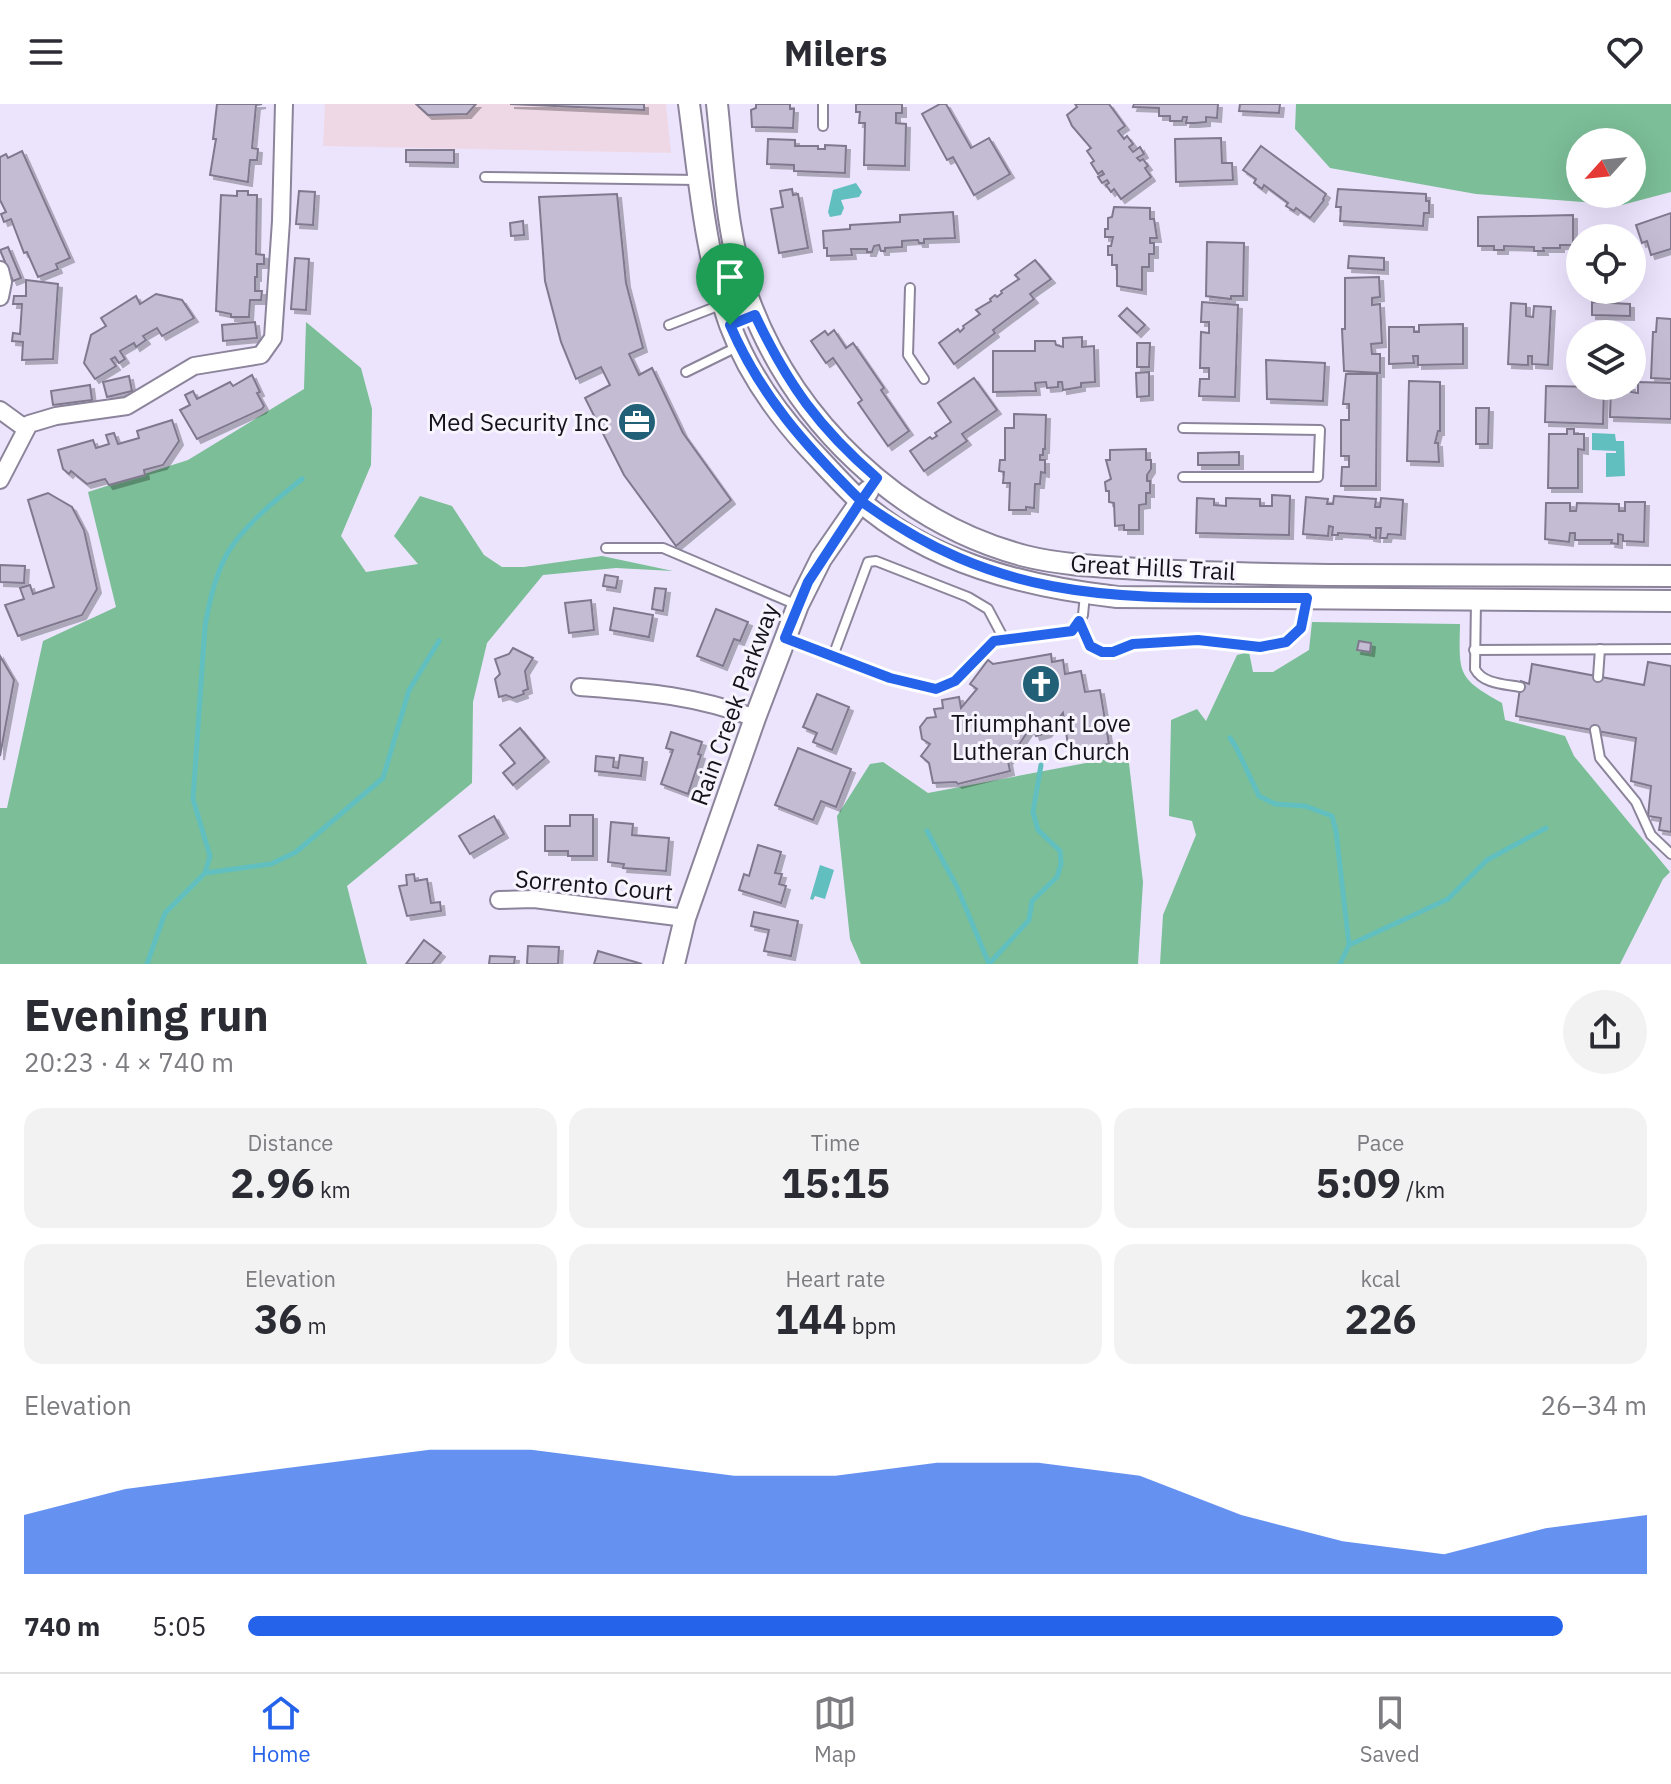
<!DOCTYPE html>
<html lang="en">
<head>
<meta charset="utf-8">
<style>
	:root { --surface:#fff; --page:#f2f2f3; --text:#2b2b33; --muted:#7c7c81; --line:#e1e1e2; --accent:#2563eb }
	body { margin:0; font-family:"IBM Plex Sans",sans-serif; background:var(--page); color:var(--text); height:100vh; display:flex; flex-direction:column; font-size:30px; white-space:nowrap }
	* { box-sizing:border-box; margin:0 }
	p { font-size:26px; color:var(--muted) }
	.icon { flex:none; width:44px; height:44px; fill:none; stroke:currentColor; stroke-width:2; stroke-linecap:round; stroke-linejoin:round }
	.map { position:relative; height:860px; overflow:hidden }
	.side { display:flex; flex-direction:column; background:var(--surface); flex:1 }
	.side>* { flex:none }
	.needle { width:52px; rotate:243deg }
	.buttons { position:absolute; left:1566px; top:24px; display:grid; gap:16px }
	.buttons a { display:grid; place-items:center; width:80px; height:80px; border-radius:50%; background:var(--surface); box-shadow:0 8px 32px #0002; font-size:40px }
	.pin { position:absolute; display:grid; place-items:center; width:68px; height:68px; color:#fff; margin:-82px -34px; border-radius:50% 50% 50% 0; rotate:-45deg; box-shadow:0 0 8px #0007 }
	.pin .icon { rotate:45deg }
	.round { display:grid; place-items:center; flex:none; width:84px; height:84px; border-radius:42px; background:var(--page) }
	.head { display:flex; align-items:center; justify-content:space-between; height:136px; padding:0 24px }
	h1 { font-size:44px; font-weight:700; line-height:60px }
	.metrics { display:grid; grid-template-columns:repeat(3,1fr); gap:12px; height:136px; padding:8px 24px }
	.metrics div { display:grid; align-content:center; border-radius:20px; background:var(--page); text-align:center }
	.metrics b { font-size:40px; font-weight:700 }
	.metrics small { font-size:22px; font-weight:400 }
	.metrics p { font-size:22px }
	.chart { height:224px; padding:16px 24px }
	.chart p { display:flex; justify-content:space-between }
	.chart svg { width:100%; height:144px; margin-top:8px; fill:var(--accent); opacity:.7 }
	ul { padding:0 24px; list-style:none; font-size:26px }
	li { display:grid; grid-template-columns:128px 96px 1fr; align-items:center; height:60px }
	li i { height:20px; border-radius:10px; background:var(--accent) }
	header { display:flex; justify-content:space-between; align-items:center; height:104px; padding:0 24px; background:var(--surface); font-size:36px; font-weight:700 }
	.dock { display:flex; justify-content:space-around; align-items:center; height:112px; border-top:2px solid var(--line); background:var(--surface); font-size:22px; color:var(--muted) }
	.dock a { display:grid; justify-items:center; gap:4px }
	.dock .on { color:var(--accent) }
	.map>svg:first-child { display:block }
</style>
</head>
<body>
<header><svg class="icon" aria-label="menu" viewBox="0 0 24 24"><path d="M4 6h16M4 12h16M4 18h16"/></svg>Milers<svg class="icon" aria-label="heart" viewBox="0 0 24 24"><path d="M12 20l-8-8c-3-5 5-10 8-4 3-6 11-1 8 4z"/></svg></header>
<div class="map">
<svg width="1671" height="860" viewBox="0 0 1671 860">
	<defs>
		<filter id="shadow"><feDropShadow dx="4" dy="4" stdDeviation="0" flood-color="#0004"/></filter>
	</defs>
	<rect width="100%" height="100%" fill="#ece4fd"/>
	<!-- commercial -->
	<path fill="#eed8e5" d="M325 0H666L671 49 323 42Z"/>
	<!-- forest -->
	<g fill="#7bbe97" fill-rule="evenodd">
		<path d="M1296 0H1671V88L1622 101 1476 90 1330 64 1295 25ZM1632 38V90H1580V38Z"/>
		<path d="M306 218 361 264 372 305 371 361 341 432 366 468 418 460 394 432 420 392 452 402 484 451 502 463H524L602 452 673 467 616 464 543 471 487 539 473 598 472 679 347 782 367 860H0V704H7L43 537 116 503 88 388 188 356 304 285Z"/>
		<path d="M1312 518 1460 520C1459 570 1457 574 1502 599L1505 616 1565 632 1574 652 1670 768 1663 775 1620 860H1160L1163 811 1196 731 1192 717 1169 712 1171 616 1197 605 1206 617 1237 551 1249 548 1253 568H1273L1309 546Z"/>
		<path d="M1128 651 1143 778 1138 860H861L850 835 837 712 870 660 883 658 928 689Z"/>
	</g>
	<!-- water -->
	<g fill="#62bfc0">
		<path d="M856 79 862 88 859 93 841 96 844 104 841 111 830 113 828 108 833 86Z"/>
		<path d="M1592 329 1615 330 1616 337H1624L1625 372 1606 373V349H1616V347L1592 346Z"/>
		<path d="M820 761 834 766 825 795 815 792 813 796 810 795Z"/>
	</g>
	<g fill="none" stroke-linecap="round" stroke-linejoin="round">
		<!-- stream -->
		<g stroke="#62bfc0" stroke-width="5">
			<path d="M1230 634 1236 643 1259 692 1275 700 1305 702 1332 712 1336 727 1349 841 1340 860"/>
			<path d="M927 727 957 783 989 860"/>
			<path d="M205 769 271 760 296 748 383 674 409 586 439 537"/>
			<path d="M1349 841 1448 795 1487 756 1546 724"/>
			<path d="M147 860 165 809 205 769 210 752 193 695 205 522C209 499 215 471 227 450 242 423 278 394 302 375"/>
			<path d="M989 860 1029 816 1032 797 1057 773 1061 760 1060 747 1038 726 1033 708 1041 661"/>
		</g>
	</g>
	<!-- building -->
	<g fill="#c4bcd3" stroke="#80798e" stroke-width="2" filter="url(#shadow)">
		<path d="M217 0H262L256 1 252 44 258 45 257 56H250L248 78 210 71 216 35H213Z"/>
		<path d="M416 0H476L467 10 428 11Z"/>
		<path d="M510 0H644V6Z"/>
		<path d="M756 0H790V5H794L793 24 752 23 751 6 756 4Z"/>
		<path d="M856 0H902V9H896V19L906 20 905 62 864 61 865 19H859L860 8H856Z"/>
		<path d="M940 0H946L971 44 989 34 1010 70 974 91 953 53 947 56 922 10Z"/>
		<path d="M1075 0H1109L1125 22 1118 27 1124 35 1127 32 1133 40 1129 43 1133 48 1140 43 1144 50 1137 54 1140 57 1143 55 1148 62 1145 64 1151 73 1121 95 1114 85 1111 88 1106 81 1109 79 1107 76 1102 79 1098 73 1104 70 1102 67 1098 70 1091 59 1094 57 1087 47 1091 44 1072 22 1067 11 1077 3Z"/>
		<path d="M1134 0H1218L1217 14 1206 13V18L1195 19H1186L1187 13H1183L1182 17H1170V12H1159V4L1133 3Z"/>
		<path d="M1240 0H1280L1279 9 1239 7Z"/>
		<path d="M1221 34 1222 59H1232L1233 76 1176 78 1175 35Z"/>
		<path d="M768 35 795 36V42H818V45H825V41L846 42 845 69 794 67V61L767 60Z"/>
		<path d="M1261 42 1326 90 1323 95 1324 96 1310 114 1296 104 1294 107 1286 102 1288 99 1264 81 1262 85 1254 79 1256 75 1243 66Z"/>
		<path d="M406 46H454V59L406 58Z"/>
		<path d="M22 47 70 154 56 160 58 165 38 173 27 148 24 149 11 115 4 118 1 110 6 108 0 96V53L6 50 8 54Z"/>
		<path d="M792 85 793 91 798 90 808 144 779 149 771 105 783 103 780 87Z"/>
		<path d="M1338 85 1426 90V97H1429V109H1424L1423 122 1340 117 1341 103H1336Z"/>
		<path d="M237 87H248V91H257L256 150 264 151V160H257V173H255V187H262L261 196H250L249 213H231V210L216 207 221 91 237 92Z"/>
		<path d="M299 87 315 88 313 121 296 120Z"/>
		<path d="M617 90 626 179 643 244 629 250 639 271 652 264 683 329 731 396 676 442 624 371 585 294 610 281 601 263 576 275 561 238 545 177 539 93Z"/>
		<path d="M1114 103 1150 104V115H1154L1157 134H1150V139H1154V150H1149V163H1142V186L1117 182V161H1112V151H1108V142H1111L1113 133H1105V125H1108V114L1112 113Z"/>
		<path d="M953 108 955 134 924 135V139H919L918 136 902 137V143L885 144V147H881L879 141 874 142 872 148H867V145H851L852 151 827 152V144H824L823 127 850 125V121L900 118V111Z"/>
		<path d="M1671 109V145L1651 151 1647 137 1642 139 1636 121Z"/>
		<path d="M1573 111V141H1560V144H1543L1544 147H1534V143L1504 142V146H1494V142H1478V113Z"/>
		<path d="M523 117 524 131 511 132 510 119Z"/>
		<path d="M1207 138 1244 139 1243 192H1231V195L1206 192Z"/>
		<path d="M8 143 21 174 13 177 0 146Z"/>
		<path d="M1349 152 1384 154V166L1348 164Z"/>
		<path d="M295 154 309 155 306 206 291 205Z"/>
		<path d="M1035 156 1051 175 1030 190 1034 195 993 226 995 229 954 260 939 239 958 225 960 228 964 224 963 222 980 210 976 206 991 197 990 195 995 191 997 193 1002 189 1001 187 1019 175 1015 171Z"/>
		<path d="M1379 173 1380 193 1372 194V201L1380 200 1382 239 1371 240 1372 250H1380V269L1344 267 1342 225H1345V174Z"/>
		<path d="M26 176 58 180 53 255 22 256 23 238 12 237 13 229 20 230 22 200H13L14 192H26Z"/>
		<path d="M156 190 182 196 194 214 162 232 157 224 143 232 146 236 136 243 134 239 120 247 125 255 119 259 115 253 111 255 116 262 95 275 84 259 91 231 106 222 101 214 136 192 140 200Z"/>
		<path d="M1202 198 1238 201 1235 293 1199 292 1200 275H1209V264H1200L1201 228 1209 229V218H1201Z"/>
		<path d="M1592 198 1630 200V212L1592 211Z"/>
		<path d="M1511 199 1526 200V212L1533 213 1534 202 1551 203 1548 261 1532 260V252H1528V261L1508 260Z"/>
		<path d="M1127 204 1145 221 1137 229 1119 212Z"/>
		<path d="M1657 214 1671 215V275L1651 274 1653 228H1656Z"/>
		<path d="M255 218 257 234 223 237 222 221Z"/>
		<path d="M1463 220V260L1418 261V252H1413L1414 259 1389 260V223H1414V228H1419V221Z"/>
		<path d="M834 226 846 244 853 239 884 284 881 286 909 327 888 342 858 299 862 296 833 254 826 259 811 237 825 227 828 231Z"/>
		<path d="M1082 233V243L1094 242 1095 278 1081 279V283L1063 286 1062 278H1058V283L1047 284 1046 278 1035 279 1036 287 993 288V247H1035V237H1055L1056 241 1063 243V234Z"/>
		<path d="M1137 239H1150L1149 263H1137Z"/>
		<path d="M1266 256 1325 259 1323 297 1267 295Z"/>
		<path d="M1149 268V292L1137 293 1136 269Z"/>
		<path d="M1346 270H1377L1376 382H1341L1342 363H1349V352H1341V316H1349V300H1343Z"/>
		<path d="M252 271 260 288 257 289 264 302 262 305 197 335 180 306 190 301 185 291 193 287 197 295 230 278 233 282Z"/>
		<path d="M129 272 132 287 107 293 103 278Z"/>
		<path d="M974 274 997 306 962 330 967 337 924 367 910 347 930 333 932 335 937 332 935 329 951 318 938 299Z"/>
		<path d="M1409 277 1440 278V327H1438L1435 339H1438L1439 358 1407 357Z"/>
		<path d="M1638 278 1671 279V315L1610 313 1611 282H1631V288L1638 289Z"/>
		<path d="M90 281 92 296 53 301 51 287Z"/>
		<path d="M1546 282 1604 283 1603 320 1545 318Z"/>
		<path d="M1476 304H1489L1488 340H1476Z"/>
		<path d="M1014 310 1046 311 1045 345H1043V351H1040V356H1045V369L1041 368 1040 380H1035L1034 404 1026 403V406H1009L1010 379H1003L1004 368 999 367 1000 356H1005V324H1014Z"/>
		<path d="M172 316 179 337 163 361 144 366 145 371 109 381 105 375 87 380 71 367 69 370 63 365 58 346 93 336 96 344 109 340 106 331 114 329 118 340 139 334 137 327Z"/>
		<path d="M1567 325H1574V330H1584V346L1578 345V384H1548L1549 330H1567Z"/>
		<path d="M1146 345V356H1151V365L1147 371V377H1150V389H1146V400L1139 401V426H1124V421L1115 422 1114 399 1109 398V387H1106L1105 378 1111 375 1106 356H1110V346Z"/>
		<path d="M1239 348V361H1198V349Z"/>
		<path d="M48 389 72 403 84 426 97 485 82 511 18 532 5 501 24 495 20 484 30 481 33 490 54 483 28 396Z"/>
		<path d="M1272 391 1290 392 1289 431 1196 429 1197 394 1214 395V401L1226 402V394L1260 395V402H1272Z"/>
		<path d="M1334 392 1376 395 1375 403H1380L1381 394 1403 396 1401 431 1388 430 1387 434H1380L1381 424H1376V434L1370 433V431L1338 429V431H1332L1333 423 1329 422 1328 432 1303 430 1306 393 1328 395 1327 400H1333Z"/>
		<path d="M1625 398H1645L1644 438 1623 437V431L1618 430V440L1611 439 1612 436H1575V429H1570L1569 438 1545 435 1546 399H1570V407H1576L1577 399 1619 400V407H1625Z"/>
		<path d="M0 461 25 462 24 479 0 478Z"/>
		<path d="M605 471 618 473 616 484 603 482Z"/>
		<path d="M655 484 666 485 663 507 652 505Z"/>
		<path d="M591 496 594 526 569 529 565 499Z"/>
		<path d="M614 504 653 511 649 533 610 526Z"/>
		<path d="M716 505 748 518 740 537 734 535 723 562 697 552Z"/>
		<path d="M1359 537 1371 539 1370 548 1357 546Z"/>
		<path d="M513 544 533 554 525 567 528 585 523 587 524 590 513 594 506 591 499 593 495 575 500 570 495 555 509 550Z"/>
		<path d="M1051 550 1052 558 1063 556 1065 570 1081 567 1085 588 1100 586 1109 640 1069 647 1063 609 1047 629 1036 632 1033 625 1029 626 1008 657 1010 667 958 680 956 678 933 679 929 659 921 652 930 640 922 635 920 623 927 614 936 613 934 605 943 604 942 596 959 593 961 604 977 585 970 580 988 556 993 560Z"/>
		<path d="M0 552 14 576 0 652Z"/>
		<path d="M1648 558 1671 562V728L1659 726 1661 714 1648 712 1651 682 1631 677 1636 634 1516 612 1521 577 1529 580 1532 560 1644 581Z"/>
		<path d="M817 590 849 603 832 646 813 638 817 629 803 623Z"/>
		<path d="M520 624 545 654 513 681 503 669 515 659 500 641Z"/>
		<path d="M671 628 702 638 698 650 701 651 688 690 661 680 673 646 666 644Z"/>
		<path d="M798 644 851 665 836 703 821 697 813 716 775 701Z"/>
		<path d="M620 651 643 654 641 672 595 667 596 652 614 654 613 663 618 664Z"/>
		<path d="M570 711H593V752H568V747H545V722H570Z"/>
		<path d="M494 712 504 730 470 750 459 732Z"/>
		<path d="M611 718 633 720 632 731 669 734 666 767 623 764 624 760 608 758Z"/>
		<path d="M758 741 781 748 775 769 782 770 779 780 786 782 781 799 739 786 744 770 749 772Z"/>
		<path d="M414 770 415 777 427 775 431 799 440 798 441 807 407 812 399 782 407 781 406 771Z"/>
		<path d="M754 808 798 817 791 852 764 847 769 826 751 822Z"/>
		<path d="M424 836 441 849 432 860H406Z"/>
		<path d="M528 842 559 843 558 860H527Z"/>
		<path d="M598 847 642 860H594Z"/>
		<path d="M490 852 515 853 514 860H489Z"/>
	</g>
	<g fill="none" stroke-linecap="round" stroke-linejoin="round">
		<defs>
			<g id="service">
				<path d="M823 0V22"/>
				<path d="M485 73 697 76"/>
				<path d="M910 184 908 251 924 275"/>
				<path d="M669 221 723 200"/>
				<path d="M686 268 739 242"/>
				<path d="M1183 373H1318L1320 326 1183 324"/>
				<path d="M606 444H663L797 501"/>
				<path d="M1476 496 1475 565C1483 580 1504 580 1520 583"/>
				<path d="M1079 517 1090 542 1102 548H1113L1133 540 1198 536 1260 543 1286 538 1301 524 1307 495"/>
				<path d="M786 534 890 574 936 585 955 577 994 537 1072 527 1083 511 1085 490"/>
				<path d="M1474 546 1671 545"/>
				<path d="M833 552 868 458 876 457 968 493 988 505 1004 535"/>
				<path d="M1598 573 1600 545"/>
				<path d="M1595 626 1600 654 1636 698 1651 731 1671 750"/>
			</g>
			<g id="minor">
				<path d="M0 166 3 178 0 193"/>
				<path d="M0 306 26 325"/>
				<path d="M0 376 29 320 56 312 127 302 194 262 261 251 273 234 281 117 284 0"/>
				<path d="M580 583C645 588 693 591 755 614"/>
				<path d="M499 796 534 795 685 814"/>
			</g>
			<g id="tertiary">
				<path d="M689 0C699 74 705 151 730 221 747 267 776 308 808 343 825 361 841 379 859 396 929 459 1027 483 1117 493L1671 497"/>
				<path d="M717 0C724 65 726 134 749 196 794 317 899 419 1025 452 1057 460 1091 462 1124 464 1193 469 1260 470 1329 471 1443 471 1557 472 1671 472"/>
				<path d="M674 860 685 814 755 614 798 501 821 455 868 387"/>
			</g>
		</defs>
		<!-- service casing -->
		<use href="#service" stroke="#8b849a" stroke-width="12"/>
		<!-- minor casing -->
		<use href="#minor" stroke="#8b849a" stroke-width="20"/>
		<!-- tertiary casing -->
		<use href="#tertiary" stroke="#8b849a" stroke-width="24"/>
		<!-- service -->
		<use href="#service" stroke="#fff" stroke-width="8"/>
		<!-- minor -->
		<use href="#minor" stroke="#fff" stroke-width="16"/>
		<!-- tertiary -->
		<use href="#tertiary" stroke="#fff" stroke-width="20"/>
	</g>
	<g fill="none" stroke-linecap="round" stroke-linejoin="round">
		<defs>
			<path id="route" d="M730 221C761 293 806 342 861 397L808 478 785 534 890 574 936 585 955 577 994 537 1072 527 1079 517 1090 542 1102 548H1113L1133 540 1198 536 1260 543 1286 538 1301 524 1307 494C1134 493 1009 506 861 397L877 374C819 324 788 281 755 211L730 221"/>
		</defs>
		<!-- route casing -->
		<use href="#route" stroke="#fff" stroke-width="16"/>
		<!-- route -->
		<use href="#route" stroke="#2563eb" stroke-width="10"/>
	</g>
	<!-- icons -->
	<defs>
		<symbol id="office-disc" viewBox="-11 -11 22 22"><circle r="9.5" fill="#216076" stroke="#f7f4fe"/><path d="M-6-3h4V-5.5h4V-3h4V5H-6ZM-1-4.5V-3h2v-1.5ZM-6 0V1H6V0Z" fill="#fff"/></symbol>
		<symbol id="church-disc" viewBox="-11 -11 22 22"><circle r="9.5" fill="#216076" stroke="#f7f4fe"/><path d="M-1.2-6h2.4v3.5h3.3v2.4h-3.3V6h-2.4V-.1h-3.3v-2.4h3.3Z" fill="#fff"/></symbol>
	</defs>
	<g fill-rule="evenodd">
		<use href="#office-disc" x="615" y="296" width="44" height="44"/>
		<use href="#church-disc" x="1019" y="558" width="44" height="44"/>
	</g>
	<g text-anchor="middle" dominant-baseline="central" stroke-width="6" stroke-linejoin="round" paint-order="stroke">
		<!-- poi labels -->
		<g font-size="24" fill="#15121b" stroke="#f7f4fe" text-anchor="end">
			<text x="609" y="318">Med Security Inc</text>
			<text x="1041" y="619" text-anchor="middle">Triumphant Love<tspan x="1041" dy="28">Lutheran Church</tspan></text>
		</g>
		<!-- street labels -->
		<g font-size="24" fill="#15121b" stroke="#f7f4fe">
			<text transform="translate(1153 463) rotate(3)">Great Hills Trail</text>
			<text transform="translate(734 600) rotate(-70)">Rain Creek Parkway</text>
			<text transform="translate(594 781) rotate(5)">Sorrento Court</text>
		</g>
	</g>
</svg>
<div class="buttons">
<a><svg class="needle" viewBox="-14 -14 28 28"><path d="M0-13l5 13h-10z" fill="#e53935"/><path d="M0 13l5-13h-10z" fill="#7c7c81"/></svg></a>
<a><svg class="icon" aria-label="locate" viewBox="0 0 24 24"><circle cx="12" cy="12" r="6"/><path d="M12 2v4M12 18v4M2 12h4M18 12h4"/></svg></a>
<a><svg class="icon" aria-label="layers" viewBox="0 0 24 24"><path d="M12 4l9 5-9 5-9-5zM3 14l9 5 9-5"/></svg></a>
</div>
<div class="pin" style="left:730px;top:221px;background:#1e9e55"><svg class="icon" aria-label="arrive" viewBox="0 0 24 24"><path d="M6 21V4h12l-3 4 3 4H6"/></svg></div>
</div>
<section class="side">
<div class="head"><div><h1>Evening run</h1><p>20:23 · 4 × 740 m</p></div><a class="round"><svg class="icon" aria-label="share" viewBox="0 0 24 24"><path d="M12 15V3M7 8l5-5 5 5M5 13v7h14v-7"/></svg></a></div>
<div class="metrics">
<div><p>Distance</p><b>2.96<small> km</small></b></div>
<div><p>Time</p><b>15:15</b></div>
<div><p>Pace</p><b>5:09<small> /km</small></b></div>
</div>
<div class="metrics">
<div><p>Elevation</p><b>36<small> m</small></b></div>
<div><p>Heart rate</p><b>144<small> bpm</small></b></div>
<div><p>kcal</p><b>226</b></div>
</div>
<div class="chart"><p><span>Elevation</span>26–34 m</p>
<svg viewBox="0 0 160 44" preserveAspectRatio="none"><path d="M0 44V26L10 18L20 14L30 10L40 6L50 6L60 10L70 14L80 14L90 10L100 10L110 14L120 26L130 34L140 38L150 30L160 26V44z"/></svg>
</div>
<ul>
<li><b>740 m</b>5:05<i style="width:94%"></i></li>
</ul>
</section>
<nav class="dock">
<a class="on"><svg class="icon" aria-label="home" viewBox="0 0 24 24"><path d="M3 11l9-7 9 7M6 9v11h12V9"/></svg>Home</a>
<a><svg class="icon" aria-label="map" viewBox="0 0 24 24"><path d="M3 6l6-2 6 2 6-2v14l-6 2-6-2-6 2zM9 4v14M15 6v14"/></svg>Map</a>
<a><svg class="icon" aria-label="saved" viewBox="0 0 24 24"><path d="M7 4h10v16l-5-4-5 4z"/></svg>Saved</a>
</nav>
</body>
</html>
